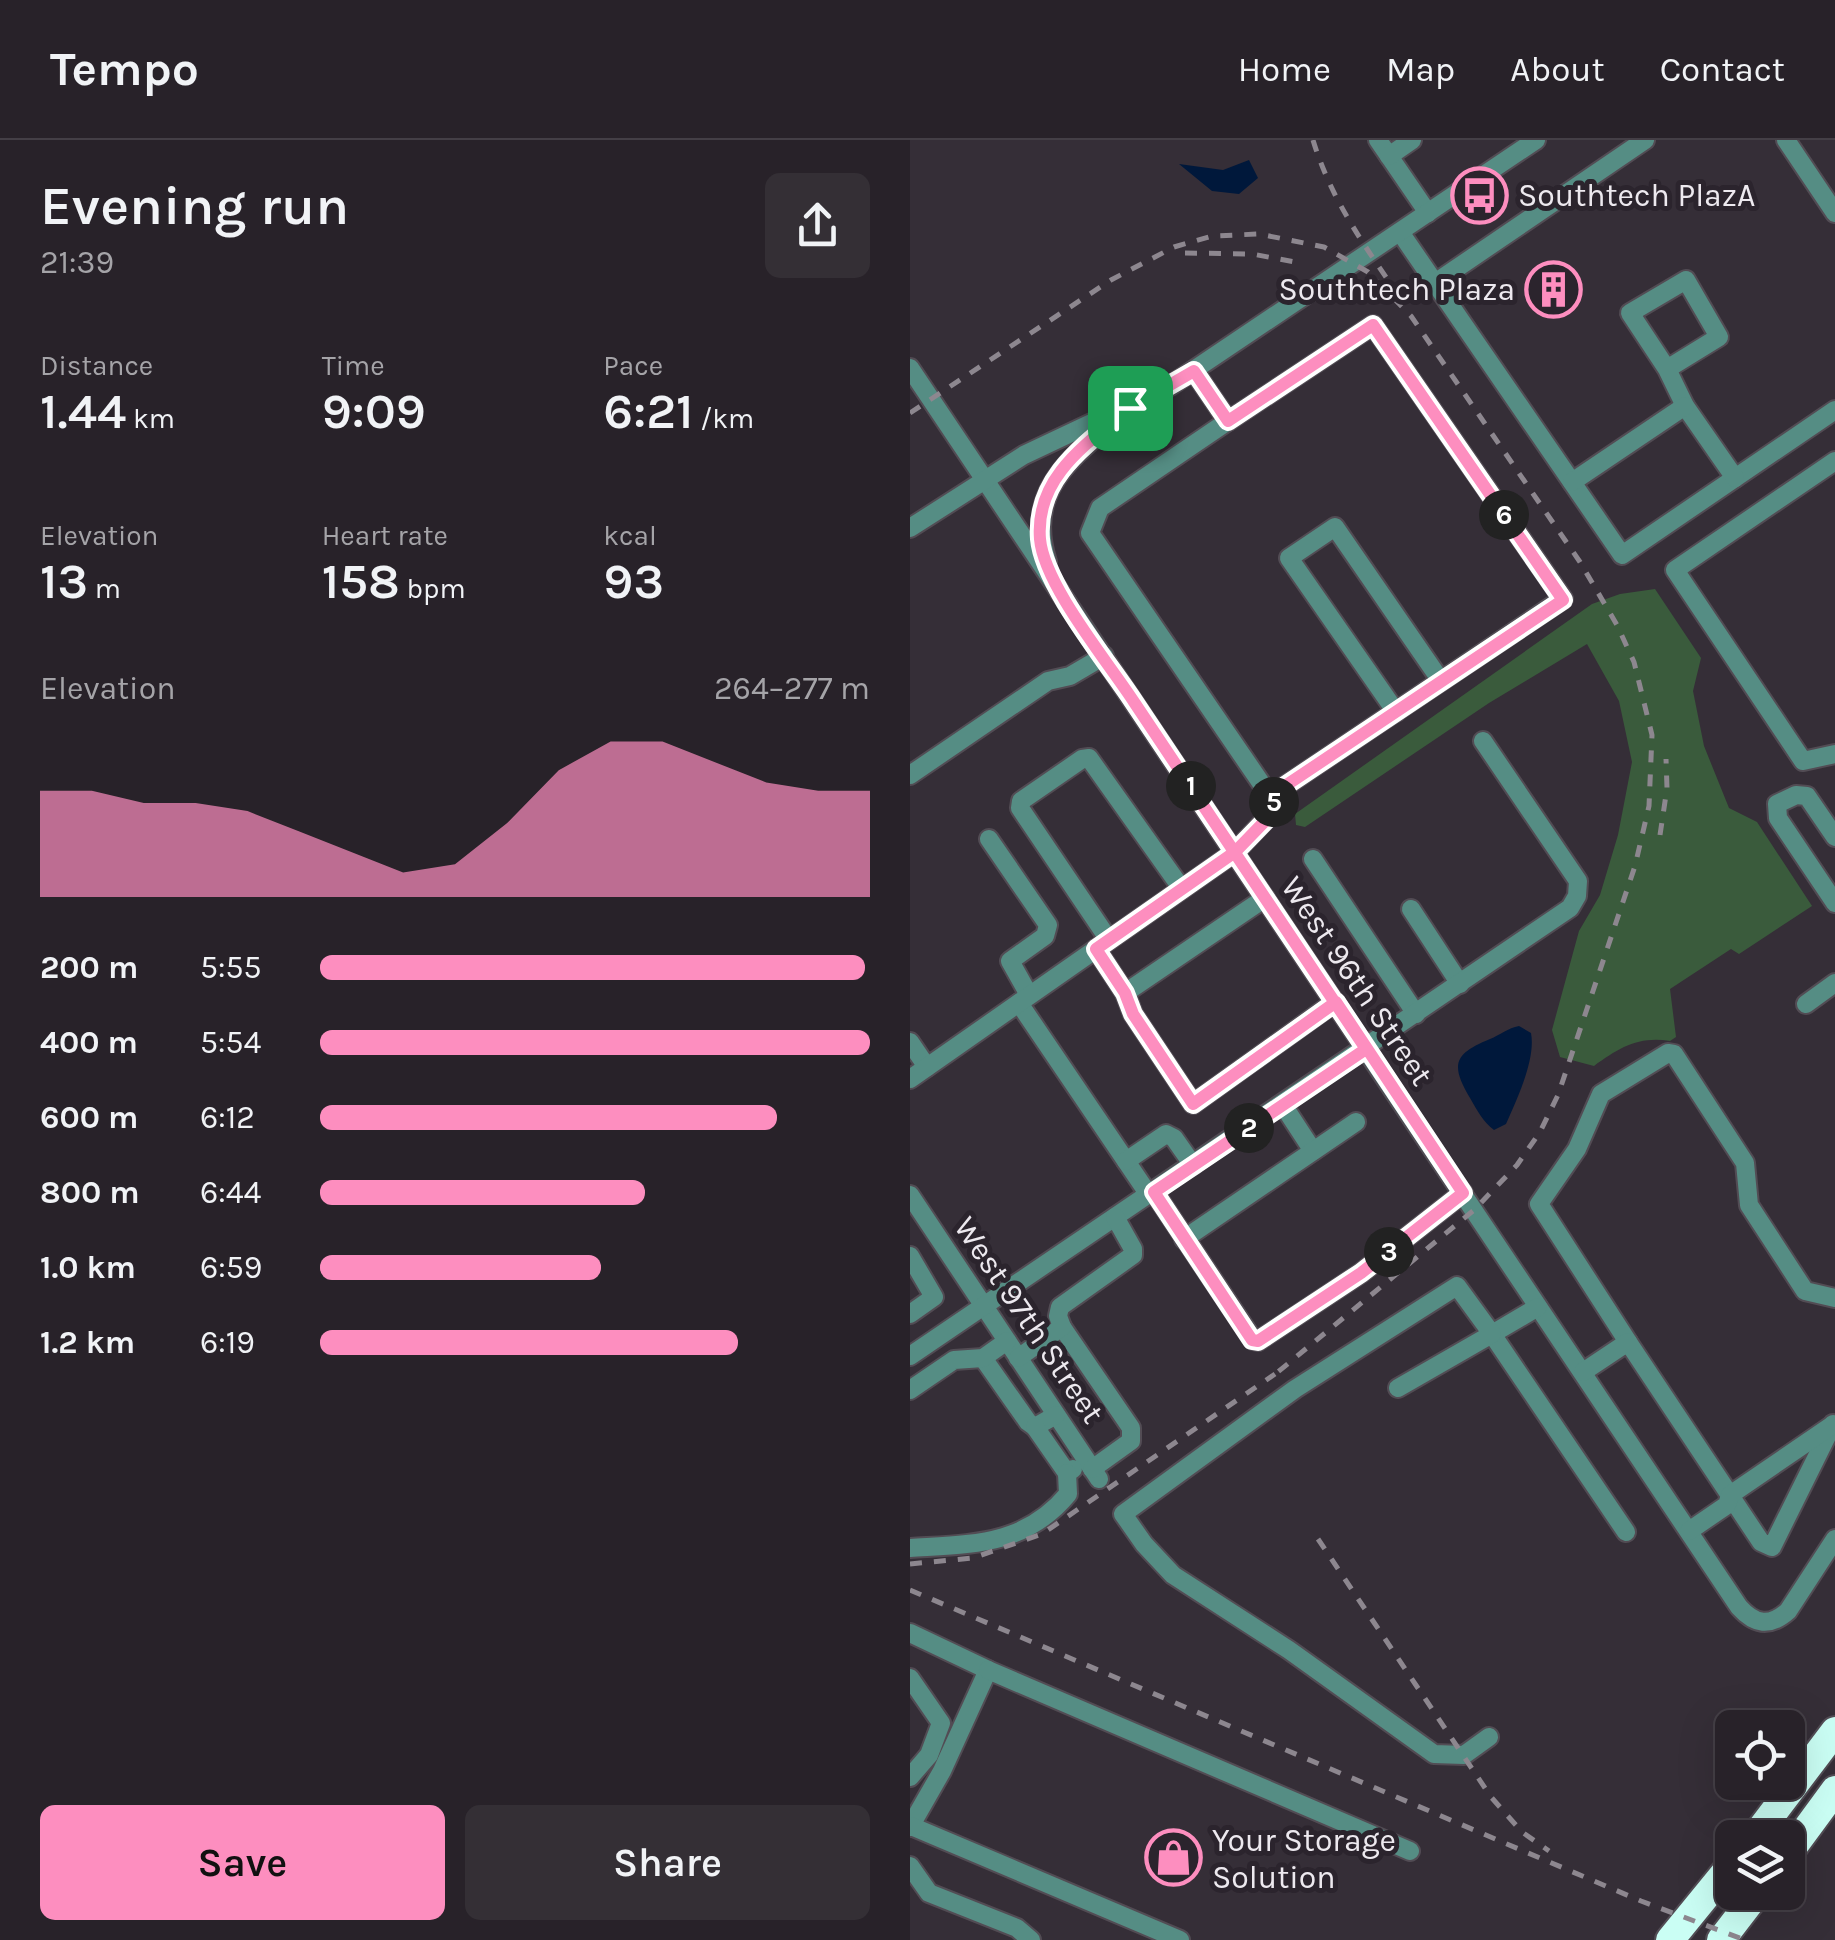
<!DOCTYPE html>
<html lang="en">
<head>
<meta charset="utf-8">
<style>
	:root { --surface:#282229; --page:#342f35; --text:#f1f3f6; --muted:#a5a4a8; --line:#443f46; --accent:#fd8ebf }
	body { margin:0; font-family:Karla,sans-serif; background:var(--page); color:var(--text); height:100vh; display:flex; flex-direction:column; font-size:38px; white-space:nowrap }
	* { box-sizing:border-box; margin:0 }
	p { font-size:32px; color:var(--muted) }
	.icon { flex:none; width:55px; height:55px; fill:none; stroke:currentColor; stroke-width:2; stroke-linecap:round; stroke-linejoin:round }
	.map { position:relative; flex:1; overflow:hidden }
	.panel { display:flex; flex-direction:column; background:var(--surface); width:910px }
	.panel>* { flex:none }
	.fabs { position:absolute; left:805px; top:1570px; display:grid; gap:20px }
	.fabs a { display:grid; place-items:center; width:90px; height:90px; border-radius:15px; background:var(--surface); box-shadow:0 10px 40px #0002,0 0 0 2px var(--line); font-size:50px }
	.pin { position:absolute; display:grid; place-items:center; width:85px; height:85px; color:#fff; margin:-42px; border-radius:20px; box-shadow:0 5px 15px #0006 }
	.km { position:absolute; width:50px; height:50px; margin:-25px; border-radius:50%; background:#222; color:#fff; font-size:28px; line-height:50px; text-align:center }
	.round { display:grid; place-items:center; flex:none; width:105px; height:105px; border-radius:15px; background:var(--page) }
	.summary { display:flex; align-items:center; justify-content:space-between; height:170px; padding:0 40px }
	h1 { font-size:55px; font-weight:600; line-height:75px }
	.stats { display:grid; grid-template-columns:repeat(3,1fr); gap:15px; height:170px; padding:10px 40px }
	.stats div { display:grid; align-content:center }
	.stats b { font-size:50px; font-weight:600 }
	.stats small { font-size:28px; font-weight:400 }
	.stats p { font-size:28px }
	.chart { height:280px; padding:20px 40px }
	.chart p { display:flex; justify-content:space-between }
	.chart svg { width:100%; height:180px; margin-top:10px; fill:var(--accent); opacity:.7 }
	.cta { display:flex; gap:20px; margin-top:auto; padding:20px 40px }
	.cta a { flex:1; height:115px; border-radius:15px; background:var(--accent); color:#111; font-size:40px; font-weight:600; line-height:115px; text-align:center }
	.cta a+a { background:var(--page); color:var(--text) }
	ul { padding:0 40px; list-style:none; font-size:32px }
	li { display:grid; grid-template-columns:160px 120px 1fr; align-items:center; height:75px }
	li i { height:25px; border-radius:12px; background:var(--accent) }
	header { display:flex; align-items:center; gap:60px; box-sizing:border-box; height:140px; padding:0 50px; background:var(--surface); border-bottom:2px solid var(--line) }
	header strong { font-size:48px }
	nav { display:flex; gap:55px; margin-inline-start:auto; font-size:35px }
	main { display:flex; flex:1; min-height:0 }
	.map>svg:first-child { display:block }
</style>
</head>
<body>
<header>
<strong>Tempo</strong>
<nav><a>Home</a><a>Map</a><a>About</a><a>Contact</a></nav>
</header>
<main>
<section class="panel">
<div class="summary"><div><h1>Evening run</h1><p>21:39</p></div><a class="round"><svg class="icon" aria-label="share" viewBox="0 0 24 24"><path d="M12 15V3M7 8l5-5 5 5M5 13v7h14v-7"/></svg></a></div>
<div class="stats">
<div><p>Distance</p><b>1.44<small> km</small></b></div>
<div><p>Time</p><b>9:09</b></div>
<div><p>Pace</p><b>6:21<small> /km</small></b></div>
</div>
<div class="stats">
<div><p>Elevation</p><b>13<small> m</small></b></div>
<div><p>Heart rate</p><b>158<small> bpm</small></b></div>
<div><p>kcal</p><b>93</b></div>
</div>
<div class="chart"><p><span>Elevation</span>264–277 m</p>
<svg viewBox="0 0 160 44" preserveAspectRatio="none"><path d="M0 44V18L10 18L20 21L30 21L40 23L50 28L60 33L70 38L80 36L90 26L100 13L110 6L120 6L130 11L140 16L150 18L160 18V44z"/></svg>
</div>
<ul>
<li><b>200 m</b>5:55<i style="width:99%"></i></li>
<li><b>400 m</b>5:54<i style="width:100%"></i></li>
<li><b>600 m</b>6:12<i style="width:83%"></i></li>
<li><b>800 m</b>6:44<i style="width:59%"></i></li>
<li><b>1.0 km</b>6:59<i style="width:51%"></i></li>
<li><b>1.2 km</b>6:19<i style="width:76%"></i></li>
</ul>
<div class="cta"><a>Save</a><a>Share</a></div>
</section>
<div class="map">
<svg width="925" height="1800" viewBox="0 0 925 1800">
	<rect width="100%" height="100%" fill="#352e37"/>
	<!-- green -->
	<path fill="#3a5b3c" d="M745 449 791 518 783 551 794 606 819 668 847 682 902 766 829 814 821 809 760 849 766 897 760 901C728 896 709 908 684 926L650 917 642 890 669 791 690 755 708 695 722 622 709 561 677 504 579 563 395 687 386 685 385 674 682 464 710 454Z"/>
	<!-- water -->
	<g fill="#00183b">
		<path d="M339 20 348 38 329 54 302 51 269 24 313 30Z"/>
		<path d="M609 886 621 893C626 919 607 959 596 984L584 990C573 982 567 970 560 958 540 924 544 914 580 899 590 895 598 888 609 886Z"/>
	</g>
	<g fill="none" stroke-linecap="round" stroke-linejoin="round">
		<defs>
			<g id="minor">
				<path d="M468 0 518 73"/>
				<path d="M735 0 525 143 712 415 925 270"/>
				<path d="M876 0 925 73"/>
				<path d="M479 16 502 0"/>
				<path d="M490 92 525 143"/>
				<path d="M0 228 829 1467C845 1485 860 1487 878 1471L925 1399"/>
				<path d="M757 229 809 197 776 140 720 173 757 229 775 266 825 338"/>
				<path d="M318 281 190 368 180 393 364 662"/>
				<path d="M925 321 765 430 893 621 925 614"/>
				<path d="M662 342 775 266"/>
				<path d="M0 388 114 315 260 246 626 0"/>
				<path d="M137 422C115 354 156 322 203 282"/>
				<path d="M486 572 379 418 425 387 531 541"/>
				<path d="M0 635 138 541 160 536 194 516"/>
				<path d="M925 697 897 656 886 655 867 664 868 678 925 763"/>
				<path d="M79 699 138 785 135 796 100 821 119 855"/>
				<path d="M403 719 506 874"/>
				<path d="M355 758 215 853 223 874 283 964 425 862"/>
				<path d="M501 769 550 844"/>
				<path d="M199 800 110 668 111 661 172 619 179 618 272 749"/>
				<path d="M186 809 215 853"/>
				<path d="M109 863 239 1055"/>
				<path d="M896 864 925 843"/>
				<path d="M0 902 17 927"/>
				<path d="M0 939 325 712 358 677 369 650 653 459 463 185 318 281 284 231"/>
				<path d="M373 965 403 1011"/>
				<path d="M216 1021 256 994 264 998 283 1025"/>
				<path d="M244 1052 343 1200 348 1201 451 1133 553 1053"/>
				<path d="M0 1055 189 1339"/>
				<path d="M274 1099 446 982"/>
				<path d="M0 1116 24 1157 0 1174"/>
				<path d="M628 1167 582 1194 716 1392"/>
				<path d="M152 1187 221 1288V1301L182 1329"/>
				<path d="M718 1202 629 1064 667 1009 691 954 758 913 764 914 835 1023 839 1065 895 1151 925 1158"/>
				<path d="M0 1216 660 768 667 756 668 741 573 601"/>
				<path d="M73 1218 118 1282 125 1287 146 1275"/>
				<path d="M108 1218 152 1187 148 1176 150 1167 223 1115V1109L205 1077"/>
				<path d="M673 1232 718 1202 851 1402 862 1407 923 1284"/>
				<path d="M488 1248 582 1194 547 1146 385 1249 213 1374 234 1404 263 1435 379 1510 524 1614 554 1615 579 1597"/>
				<path d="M0 1250 44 1220 73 1218 97 1201"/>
				<path d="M125 1287 157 1333 163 1329"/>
				<path d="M779 1391 817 1365 820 1355 921 1286"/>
				<path d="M0 1408C62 1404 115 1406 158 1354L157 1333"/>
				<path d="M0 1493 78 1530 32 1631 0 1687"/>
				<path d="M78 1530 500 1711"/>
				<path d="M0 1538 31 1583 19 1615 0 1637"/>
				<path d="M1 1686 270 1800"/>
				<path d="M0 1726 19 1753 107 1788 121 1800"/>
			</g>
			<g id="highway">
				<path d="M844 1698 925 1591"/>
				<path d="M878 1714 925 1650"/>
				<path d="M760 1800 822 1724"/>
				<path d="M811 1800 848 1752"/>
			</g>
		</defs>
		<!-- minor casing -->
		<use href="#minor" stroke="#524c54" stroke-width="22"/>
		<!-- highway casing -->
		<use href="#highway" stroke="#524c54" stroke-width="32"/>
		<!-- minor -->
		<use href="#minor" stroke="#558d84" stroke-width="18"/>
		<!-- highway -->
		<use href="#highway" stroke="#cafef4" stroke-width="28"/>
		<!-- rail -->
		<g stroke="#8d878f" stroke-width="5" stroke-dasharray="12 12" stroke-linecap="butt">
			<path d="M403 0C419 53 447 95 478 140"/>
			<path d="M275 113 342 114 385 122"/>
			<path d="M0 273 201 140 264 107 302 96 349 94 414 107 458 132 501 176 670 422 707 485 724 522 742 595 739 666 725 726 648 955 630 992 607 1025 564 1070 363 1236"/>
			<path d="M750 695 757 648 756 619"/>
			<path d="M408 1399 581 1657 612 1692 639 1711"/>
			<path d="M0 1424 63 1418 132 1394 365 1234"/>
			<path d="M0 1450 731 1761 835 1800"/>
		</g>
	</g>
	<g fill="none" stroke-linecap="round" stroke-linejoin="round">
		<defs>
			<path id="route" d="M220 268C178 303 125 336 130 399 134 445 198 522 224 562 302 677 379 793 456 909L244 1052 342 1200 348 1201 451 1133 553 1053 426 862 283 964 223 874 215 853 186 809 325 712 358 678 369 650 653 460 463 185 318 281 284 231 220 268"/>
		</defs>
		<!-- route casing -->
		<use href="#route" stroke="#fff" stroke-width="20"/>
		<!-- route -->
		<use href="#route" stroke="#fd8ebf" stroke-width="12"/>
	</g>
	<!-- icons -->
	<defs>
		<symbol id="bus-ring" viewBox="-11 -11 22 22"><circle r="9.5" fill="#2b242d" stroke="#fd8ebf" stroke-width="1.5"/><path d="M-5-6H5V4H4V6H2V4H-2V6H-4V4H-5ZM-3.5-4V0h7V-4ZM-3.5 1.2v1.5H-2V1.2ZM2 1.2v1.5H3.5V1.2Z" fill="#fd8ebf"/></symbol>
		<symbol id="building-ring" viewBox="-11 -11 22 22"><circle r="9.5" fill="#2b242d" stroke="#fd8ebf" stroke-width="1.5"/><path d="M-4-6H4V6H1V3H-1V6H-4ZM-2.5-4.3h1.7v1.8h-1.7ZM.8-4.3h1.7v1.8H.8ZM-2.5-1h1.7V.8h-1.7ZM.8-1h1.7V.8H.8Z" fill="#fd8ebf"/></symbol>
		<symbol id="shop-ring" viewBox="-11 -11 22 22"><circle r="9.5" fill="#2b242d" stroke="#fd8ebf" stroke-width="1.5"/><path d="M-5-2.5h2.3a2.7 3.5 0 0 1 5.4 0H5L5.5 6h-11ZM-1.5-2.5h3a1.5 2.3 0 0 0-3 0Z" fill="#fd8ebf"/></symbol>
	</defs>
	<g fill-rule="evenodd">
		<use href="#bus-ring" x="538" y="24" width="63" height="63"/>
		<use href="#building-ring" x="612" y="118" width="63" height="63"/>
		<use href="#shop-ring" x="232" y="1686" width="63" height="63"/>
	</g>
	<g text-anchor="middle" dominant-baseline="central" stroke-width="10" stroke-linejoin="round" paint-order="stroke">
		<!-- poi labels -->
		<g font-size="32" fill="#ede9ef" stroke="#2b242d" text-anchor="start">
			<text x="608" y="55">Southtech PlazA</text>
			<text x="605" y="149" text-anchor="end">Southtech Plaza</text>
			<text x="302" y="1700">Your Storage<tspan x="302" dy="37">Solution</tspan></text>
		</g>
		<!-- street labels -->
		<g font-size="32" fill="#ede9ef" stroke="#2b242d">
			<text transform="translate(447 841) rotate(56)">West 96th Street</text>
			<text transform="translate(119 1180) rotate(56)">West 97th Street</text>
		</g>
	</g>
</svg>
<div class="fabs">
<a><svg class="icon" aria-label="locate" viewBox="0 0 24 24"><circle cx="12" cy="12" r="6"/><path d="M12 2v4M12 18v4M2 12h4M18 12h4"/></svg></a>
<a><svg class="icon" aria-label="layers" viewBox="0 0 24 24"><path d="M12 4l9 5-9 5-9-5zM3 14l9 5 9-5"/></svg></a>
</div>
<div class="pin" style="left:220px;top:268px;background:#1e9e55"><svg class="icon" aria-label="arrive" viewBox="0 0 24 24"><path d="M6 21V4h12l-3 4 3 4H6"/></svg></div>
<b class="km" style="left:281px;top:646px">1</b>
<b class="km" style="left:339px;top:988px">2</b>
<b class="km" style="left:479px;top:1112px">3</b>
<b class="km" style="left:364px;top:662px">5</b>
<b class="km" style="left:594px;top:375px">6</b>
</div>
</main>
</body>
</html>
